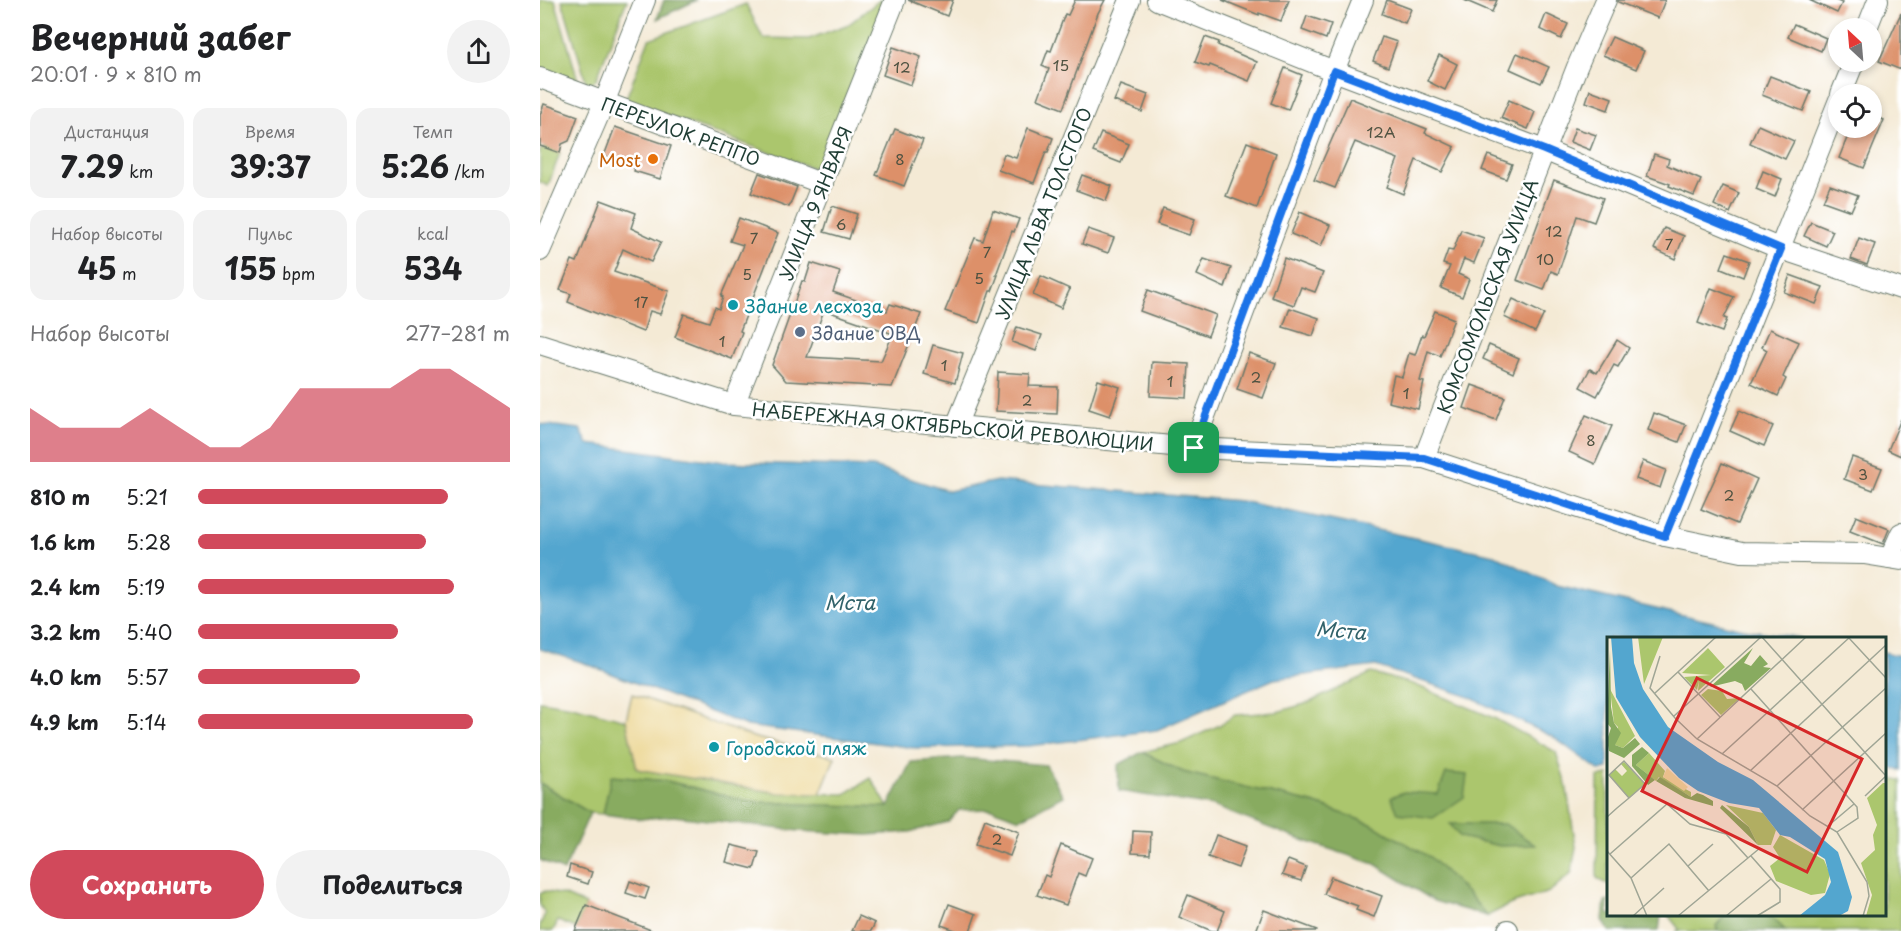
<!DOCTYPE html>
<html lang="ru">
<head>
<meta charset="utf-8">
<style>
	:root { --surface:#fff; --page:#f2f2f2; --text:#202124; --muted:#757577; --accent:#d1495b }
	body { margin:0; font-family:"Playpen Sans",sans-serif; background:var(--page); color:var(--text); height:100vh; display:flex; flex-direction:column; font-size:22px; white-space:nowrap }
	* { box-sizing:border-box; margin:0 }
	p { font-size:20px; color:var(--muted) }
	.icon { flex:none; width:33px; height:33px; fill:none; stroke:currentColor; stroke-width:2; stroke-linecap:round; stroke-linejoin:round }
	.map { position:relative; flex:1; overflow:hidden }
	.panel { display:flex; flex-direction:column; background:var(--surface); width:540px }
	.panel>* { flex:none }
	.needle { width:39px; rotate:334deg }
	.tools { position:absolute; left:1288px; top:18px; display:grid; gap:12px }
	.tools a { display:grid; place-items:center; width:54px; height:54px; border-radius:50%; background:var(--surface); box-shadow:0 3px 9px #0003; font-size:30px }
	.pin { position:absolute; display:grid; place-items:center; width:51px; height:51px; color:#fff; margin:-26px; border-radius:12px; box-shadow:0 3px 9px #0006 }
	.round { display:grid; place-items:center; flex:none; width:63px; height:63px; border-radius:32px; background:var(--page) }
	.head { display:flex; align-items:center; justify-content:space-between; height:102px; padding:0 30px }
	h1 { font-size:33px; font-weight:700; line-height:45px }
	.figures { display:grid; grid-template-columns:repeat(3,1fr); gap:9px; height:102px; padding:6px 30px }
	.figures div { display:grid; align-content:center; border-radius:15px; background:var(--page); text-align:center }
	.figures b { font-size:30px; font-weight:700 }
	.figures small { font-size:16px; font-weight:400 }
	.figures p { font-size:16px }
	.chart { height:168px; padding:12px 30px }
	.chart p { display:flex; justify-content:space-between }
	.chart svg { width:100%; height:108px; margin-top:6px; fill:var(--accent); opacity:.7 }
	.button { display:flex; gap:12px; margin-top:auto; padding:12px 30px }
	.button a { flex:1; height:69px; border-radius:36px; background:var(--accent); color:#fff; font-size:24px; font-weight:700; line-height:69px; text-align:center }
	.button a+a { background:var(--page); color:var(--text) }
	ul { padding:0 30px; list-style:none; font-size:20px }
	li { display:grid; grid-template-columns:96px 72px 1fr; align-items:center; height:45px }
	li i { height:15px; border-radius:8px; background:var(--accent) }
	main { display:flex; flex:1; min-height:0 }
	.map>svg:first-child { display:block }
</style>
</head>
<body>
<main>
<section class="panel">
<div class="head"><div><h1>Вечерний забег</h1><p>20:01 · 9 × 810 m</p></div><a class="round"><svg class="icon" aria-label="share" viewBox="0 0 24 24"><path d="M12 15V3M7 8l5-5 5 5M5 13v7h14v-7"/></svg></a></div>
<div class="figures">
<div><p>Дистанция</p><b>7.29<small> km</small></b></div>
<div><p>Время</p><b>39:37</b></div>
<div><p>Темп</p><b>5:26<small> /km</small></b></div>
</div>
<div class="figures">
<div><p>Набор высоты</p><b>45<small> m</small></b></div>
<div><p>Пульс</p><b>155<small> bpm</small></b></div>
<div><p>kcal</p><b>534</b></div>
</div>
<div class="chart"><p><span>Набор высоты</span>277–281 m</p>
<svg viewBox="0 0 160 44" preserveAspectRatio="none"><path d="M0 44V22L10 30L20 30L30 30L40 22L50 30L60 38L70 38L80 30L90 14L100 14L110 14L120 14L130 6L140 6L150 14L160 22V44z"/></svg>
</div>
<ul>
<li><b>810 m</b>5:21<i style="width:80%"></i></li>
<li><b>1.6 km</b>5:28<i style="width:73%"></i></li>
<li><b>2.4 km</b>5:19<i style="width:82%"></i></li>
<li><b>3.2 km</b>5:40<i style="width:64%"></i></li>
<li><b>4.0 km</b>5:57<i style="width:52%"></i></li>
<li><b>4.9 km</b>5:14<i style="width:88%"></i></li>
</ul>
<div class="button"><a>Сохранить</a><a>Поделиться</a></div>
</section>
<div class="map">
<svg width="1361" height="931" viewBox="0 0 1361 931">
	<rect width="100%" height="100%" fill="#fff"/>
	<filter id="ink" filterUnits="userSpaceOnUse"><feTurbulence type="fractalNoise" baseFrequency=".0167" numOctaves="2"/><feDisplacementMap in="SourceGraphic" scale="12" xChannelSelector="R" yChannelSelector="G"/><feConvolveMatrix kernelMatrix="1 2 1 2 8 2 1 2 1" color-interpolation-filters="sRGB"/></filter>
	<filter id="wash" filterUnits="userSpaceOnUse"><feTurbulence type="fractalNoise" baseFrequency=".008" numOctaves="4" result="noise"/><feDisplacementMap in="SourceGraphic" scale="24" xChannelSelector="R" yChannelSelector="G"/><feGaussianBlur stdDeviation="1.35" result="paint"/><feColorMatrix in="noise" values="0 0 0 0 0 0 0 0 0 0 0 0 0 0 0 0 0 1.4 0 .05"/><feComposite in="paint" operator="in"/></filter>
	<g filter="url(#wash)">
		<rect width="100%" height="100%" fill="#f4ead5"/>
		<!-- green -->
		<g fill="#abc66d" stroke="#658250" stroke-width="1.5">
			<path d="M0 0H15L39 84 0 69Z"/>
			<path d="M22 0H87L56 80 47 85Z"/>
			<path d="M340 0H349L279 170 85 101 109 39 206 4 223 38 269 39 309 24Z"/>
			<path d="M6 148 20 153 8 186 0 182V150Z"/>
			<path d="M831 673 873 684 954 718 1016 752 1026 784 1036 847 1031 874 1009 892 971 904 947 916 931 897 831 824 776 804 643 772 602 752 641 743 680 725 695 715 737 712 768 703Z"/>
			<path d="M0 701 32 706 86 720 97 769 239 793 305 794 331 778 348 807 280 805 207 801 127 781 72 776 63 814 50 813 0 783Z"/>
			<path d="M1068 775V885L1057 878 1058 777Z"/>
			<path d="M1345 777 1361 780V931H1246L1229 915 1344 914Z"/>
			<path d="M5 891 26 896 46 905 36 928 18 921 13 931H0V925L5 914 0 905V894Z"/>
			<path d="M1128 915H1186L1176 926 1178 931H1137L1139 929Z"/>
		</g>
		<!-- forest -->
		<g fill="#88ab60" stroke="#54744a" stroke-width="1.5">
			<path d="M124 0H157L117 19Z"/>
			<path d="M602 752 643 772 776 804 831 824 890 857 931 897 947 916 894 901 835 864 753 837 673 806 579 791 578 765Z"/>
			<path d="M422 758 506 765 523 796 480 819 452 809 419 810 408 822 370 832 328 835 259 831 134 816 100 819 63 814 71 776 127 781 207 801 280 805 348 807 371 762Z"/>
			<path d="M906 773 927 775 924 797 893 818 858 813 851 797 864 792 898 794Z"/>
			<path d="M0 783 50 813 24 871 0 860Z"/>
			<path d="M910 824H965L995 845 960 846 920 837Z"/>
			<path d="M1065 901H1068V914L1121 915 1119 931H1069L1063 920Z"/>
			<path d="M1186 915H1229L1246 931H1178L1176 926Z"/>
		</g>
		<!-- sand -->
		<path fill="#eeda9e" stroke="#868c69" stroke-width="1.5" d="M92 694 216 738 295 757 280 794 239 793 97 769 86 720Z"/>
		<!-- water -->
		<g fill="#53a6cf" stroke="#397282" stroke-width="1.5">
			<path d="M0 424 40 429 48 444 185 462 333 467 409 491 457 481 701 501 955 555 1017 586 1203 629 1261 638H1068V769L1060 771 1013 737 927 696 836 666 734 679 617 730 489 746 375 748 207 726 44 663 0 649Z"/>
			<path d="M1344 652 1361 656V770L1345 767Z"/>
		</g>
		<g id="blocks">
			<!-- building -->
			<g fill="#dd9069" fill-rule="evenodd">
				<path d="M368 0H413L407 16Z"/>
				<path d="M535 0H565L558 13 523 109 498 99 509 69 502 66 508 50 511 51 525 14 528 15Z"/>
				<path d="M682 0H749L741 21 719 13V15Z"/>
				<path d="M847 0 871 9 865 23 842 14Z"/>
				<path d="M924 0H957L952 12Z"/>
				<path d="M1078 0H1125L1118 18 1078 2Z"/>
				<path d="M1269 0H1295L1302 3 1297 13Z"/>
				<path d="M1361 13V70L1339 61Z"/>
				<path d="M1006 14 1028 24 1021 39 1000 29Z"/>
				<path d="M767 16 791 24 786 39 762 30Z"/>
				<path d="M1254 24 1286 38 1281 51 1248 37Z"/>
				<path d="M665 37 679 42 678 45 717 62 709 81 670 65 669 67 655 62Z"/>
				<path d="M842 37 857 42 848 67 833 61Z"/>
				<path d="M1072 37 1104 51 1096 69 1063 55Z"/>
				<path d="M353 47 381 57 371 85 343 75Z"/>
				<path d="M977 53 1009 67 1001 83 970 69Z"/>
				<path d="M899 55 917 64 905 90 887 81Z"/>
				<path d="M745 68 762 75 748 110 731 103Z"/>
				<path d="M1230 76 1271 92 1263 111 1222 95Z"/>
				<path d="M581 85 608 95 602 112 574 101Z"/>
				<path d="M1050 90 1072 98 1068 110 1046 102Z"/>
				<path d="M810 98 887 129 885 133 915 147 902 172 876 160 863 194 847 187 858 159 815 142 795 188 774 180Z"/>
				<path d="M969 100 995 112 988 129 961 118Z"/>
				<path d="M4 104 38 116 29 141 22 144 20 153 0 146V115Z"/>
				<path d="M1332 115 1344 120 1324 168 1299 158 1311 128H1332Z"/>
				<path d="M1218 125 1254 141 1245 159 1210 143Z"/>
				<path d="M75 127 131 146 120 179 94 171 95 168 64 156Z"/>
				<path d="M488 128 513 138 508 152H506L494 183 458 170 464 154 476 158Z"/>
				<path d="M1035 128 1056 135 1050 150 1030 142Z"/>
				<path d="M355 129 383 140 364 186 336 175Z"/>
				<path d="M561 133 589 144 581 163 553 152Z"/>
				<path d="M707 142 736 153 717 208 686 196Z"/>
				<path d="M1114 154 1129 159 1127 165 1161 180 1154 196 1129 186 1130 184 1107 176Z"/>
				<path d="M948 155 972 164 966 179 942 170Z"/>
				<path d="M1223 171 1242 179 1235 197 1216 189Z"/>
				<path d="M219 173 257 187 249 207 211 193Z"/>
				<path d="M542 175 572 186 566 201 536 190Z"/>
				<path d="M1014 180 1063 198 1054 222 1037 216 1018 274 1011 271 1004 290 977 280Z"/>
				<path d="M1290 185 1318 195 1311 211 1283 201Z"/>
				<path d="M1183 186 1199 193 1190 213 1174 205Z"/>
				<path d="M61 200 96 213 91 228 121 242 111 262 83 249 74 272 129 291 120 314 110 311 103 332 28 302 31 294 20 290 32 260 37 262Z"/>
				<path d="M292 206 317 214 309 239 284 232Z"/>
				<path d="M623 208 655 219 649 235 617 224Z"/>
				<path d="M453 210 479 219 474 232 472 231 456 275H458L452 291H450L439 323 405 311 435 238 443 241Z"/>
				<path d="M760 212 790 225 781 246 751 234Z"/>
				<path d="M199 218 238 233 200 331 202 332 192 359 135 337 144 314 169 322 175 307 179 309 183 297 181 296 203 245 190 241Z"/>
				<path d="M1271 222 1293 231 1286 246 1264 236Z"/>
				<path d="M1124 228 1144 236 1135 259 1114 249Z"/>
				<path d="M548 229 574 238 568 253 542 244Z"/>
				<path d="M921 230 944 238 934 263 924 259 918 274 929 279 922 297 901 288 910 266 903 264 908 250 913 251Z"/>
				<path d="M1319 238 1335 244 1327 265 1311 259Z"/>
				<path d="M1187 253 1209 261 1203 277 1181 268Z"/>
				<path d="M744 258 783 273 775 292 761 287 754 305 731 297Z"/>
				<path d="M664 259 691 268 685 288 657 275Z"/>
				<path d="M271 263 300 272 293 292 347 311 350 304 381 314 352 387 246 381 232 365 262 281 265 282ZM284 310 353 334 341 361 267 357Z"/>
				<path d="M1250 275 1283 287 1276 304 1244 292Z"/>
				<path d="M501 276 530 289 521 308 493 295Z"/>
				<path d="M1171 288 1194 297 1184 318 1187 319 1182 332 1158 323Z"/>
				<path d="M608 290 676 315 668 336 600 311Z"/>
				<path d="M973 299 1004 314 995 332 964 317Z"/>
				<path d="M750 308 779 318 773 336 743 327Z"/>
				<path d="M895 311 914 319 900 356 888 351 880 381 884 382 878 409 848 402 854 375 862 377 869 353 875 355 882 335 884 336Z"/>
				<path d="M477 327 502 335 496 351 472 342Z"/>
				<path d="M1230 329 1259 342 1243 377 1246 379 1238 396 1211 383 1227 350 1222 347Z"/>
				<path d="M1077 340 1089 348 1078 367 1074 365 1057 396 1040 387 1050 369 1057 373Z"/>
				<path d="M393 345 423 353 415 383 384 374Z"/>
				<path d="M949 345 979 358 973 373 943 359Z"/>
				<path d="M709 353 736 363 723 398 697 389Z"/>
				<path d="M612 362 649 364 647 398 610 396Z"/>
				<path d="M458 372 490 374 489 386 518 387 517 414 456 411Z"/>
				<path d="M558 380 580 387 570 416 549 409Z"/>
				<path d="M932 385 965 397 956 420 924 408Z"/>
				<path d="M1199 411 1233 426 1224 446 1190 431Z"/>
				<path d="M1114 413 1146 425 1139 442 1108 430Z"/>
				<path d="M1046 415 1072 426 1055 464 1029 452Z"/>
				<path d="M1361 419V456L1348 450Z"/>
				<path d="M1312 457 1342 468 1333 490 1304 479Z"/>
				<path d="M1103 461 1126 470 1120 488 1096 479Z"/>
				<path d="M1182 463 1217 479 1197 524 1161 509Z"/>
				<path d="M1316 516 1349 529 1343 544 1310 531Z"/>
				<path d="M445 819 479 832 470 856 436 844Z"/>
				<path d="M593 831 611 832 610 854 592 853Z"/>
				<path d="M676 835 706 846 698 868 668 857Z"/>
				<path d="M191 845 219 852 214 869 186 862Z"/>
				<path d="M521 845 552 858 545 876 538 873 526 905 497 895 505 875 509 877Z"/>
				<path d="M748 860 766 867 761 881 742 875Z"/>
				<path d="M30 865 52 872 48 884 27 877Z"/>
				<path d="M791 877 842 896 834 917 816 910 818 906 784 894Z"/>
				<path d="M90 881 109 888 105 899 86 893Z"/>
				<path d="M648 895 685 911 677 931H672L639 917Z"/>
				<path d="M409 904 436 914 430 931H418L401 925Z"/>
				<path d="M46 905 111 930V931H35Z"/>
				<path d="M724 910 777 930V931H716Z"/>
				<path d="M319 916 335 923 331 931H312Z"/>
			</g>
		</g>
	</g>
	<g filter="url(#ink)">
		<use href="#blocks" fill-opacity="0" stroke="#6a7a6c" stroke-width="1.5"/>
		<g fill="none" stroke-linecap="round" stroke-linejoin="round">
			<defs>
				<g id="minor">
					<path d="M617 0 794 71 1004 150 1241 249 1361 289"/>
					<path d="M1327 28 1338 0"/>
					<path d="M0 78 283 184"/>
					<path d="M1301 94 1314 62"/>
					<path d="M0 251 64 103 105 0"/>
					<path d="M0 344 194 405 653 448 884 458 1125 536 1202 552 1324 554 1361 560"/>
					<path d="M194 405 355 0"/>
					<path d="M416 426 590 0"/>
					<path d="M653 448 794 71 823 0"/>
					<path d="M884 458 1037 67 1066 0"/>
					<path d="M1125 536 1299 100"/>
					<path d="M1350 558 1361 533"/>
					<path d="M968 931V930"/>
				</g>
			</defs>
			<!-- minor casing -->
			<use href="#minor" stroke="#6a7a6c" stroke-width="22"/>
			<!-- minor -->
			<use href="#minor" stroke="#fff" stroke-width="20"/>
		</g>
	</g>
	<g fill="none" stroke-linecap="round" stroke-linejoin="round" filter="url(#ink)">
		<defs>
			<path id="route" d="M794 71 1004 150 1241 249 1125 536 884 458 654 448Z"/>
		</defs>
		<!-- route casing -->
		<use href="#route" stroke="#fff" stroke-width="12"/>
		<!-- route -->
		<use href="#route" stroke="#1a73e8" stroke-width="8"/>
	</g>
	<!-- markers -->
	<circle fill="#e8710a" stroke="#fff" stroke-width="2" cx="113" cy="159" r="6"/>
	<g fill="#0f9aa8" stroke="#fff" stroke-width="2">
		<circle cx="193" cy="305" r="6"/>
		<circle cx="174" cy="747" r="6"/>
	</g>
	<circle fill="#5c6f8a" stroke="#fff" stroke-width="2" cx="260" cy="332" r="6"/>
	<g text-anchor="middle" dominant-baseline="central" stroke-width="5" stroke-linejoin="round" paint-order="stroke">
		<!-- number labels -->
		<g font-size="15" fill="#4e5241">
			<text x="521" y="64">15</text>
			<text x="362" y="66">12</text>
			<text x="841" y="131">12А</text>
			<text x="360" y="158">8</text>
			<text x="301" y="223">6</text>
			<text x="1014" y="230">12</text>
			<text x="214" y="237">7</text>
			<text x="1129" y="243">7</text>
			<text x="447" y="251">7</text>
			<text x="1005" y="258">10</text>
			<text x="207" y="273">5</text>
			<text x="439" y="277">5</text>
			<text x="101" y="301">17</text>
			<text x="182" y="340">1</text>
			<text x="404" y="364">1</text>
			<text x="716" y="376">2</text>
			<text x="630" y="380">1</text>
			<text x="866" y="392">1</text>
			<text x="487" y="399">2</text>
			<text x="1051" y="439">8</text>
			<text x="1323" y="473">3</text>
			<text x="1189" y="494">2</text>
			<text x="457" y="838">2</text>
		</g>
		<!-- street labels -->
		<g font-size="18" fill="#1f3d34" stroke="#fff">
			<text transform="translate(141 131) rotate(20)">ПЕРЕУЛОК РЕППО</text>
			<text transform="translate(275 203) rotate(-68)">УЛИЦА 9 ЯНВАРЯ</text>
			<text transform="translate(503 213) rotate(-68)">УЛИЦА ЛЬВА ТОЛСТОГО</text>
			<text transform="translate(947 296) rotate(-69)">КОМСОМОЛЬСКАЯ УЛИЦА</text>
			<text transform="translate(413 426) rotate(5)">НАБЕРЕЖНАЯ ОКТЯБРЬСКОЙ РЕВОЛЮЦИИ</text>
		</g>
		<!-- food labels -->
		<g font-size="18" fill="#c56008" stroke="#fff" text-anchor="end">
			<text x="101" y="159">Most</text>
		</g>
		<!-- culture labels -->
		<g font-size="18" fill="#0d838f" stroke="#fff" text-anchor="start">
			<text x="205" y="305">Здание лесхоза</text>
			<text x="186" y="747">Городской пляж</text>
		</g>
		<!-- service labels -->
		<g font-size="18" fill="#4e5e75" stroke="#fff" text-anchor="start">
			<text x="272" y="332">Здание ОВД</text>
		</g>
		<!-- water labels -->
		<g font-size="20" font-style="italic" fill="#31626a" stroke="#fff">
			<text x="310" y="602">Мста</text>
			<text transform="translate(801 630) rotate(5)">Мста</text>
		</g>
	</g>
	<!-- overview -->
	<g transform="translate(1067 637)">
		<rect width="279" height="279" fill="#f4ead5"/>
		<path d="M31 0H56L37 47ZM101 11 118 30 91 54 92 44 90 53 77 40 104 38 75 36 96 16 94 36 96 16ZM3 52 28 99 16 111 8 108 11 90 7 86ZM101 52 115 54 120 62 133 61 114 78 94 58ZM42 116 58 134 56 140 84 155V160L52 140 49 144 29 128ZM17 125 38 147 22 161 2 138 8 132 15 139 20 134 14 127ZM276 146H279V279H259L265 258 254 226 268 213 266 198 270 188 260 161ZM119 168 156 176 169 193 164 208H151L142 190ZM173 198 217 223 223 237 218 256 204 258 169 244 163 229 173 221 166 210Z" fill="#abc66d"/>
		<path d="M146 11 137 26 144 29 153 18 161 27 156 30 164 31 138 54 135 47 128 44 103 50ZM3 13 4 70 7 86 14 96 8 108 16 111 28 101 33 107 17 121 2 114 0 103 4 91 0 86ZM35 110 42 116 29 128 48 143 41 148 25 129V118ZM53 140 84 160 90 156 96 158 106 164V169L78 161 49 144ZM115 168 142 190 151 208 113 171Z" fill="#88ab60"/>
		<path d="M60 131 81 150 77 154 56 140Z" fill="#eeda9e"/>
		<path d="M4 0H25L27 26 36 52 61 90 111 125 146 143 231 215 245 260 241 274 232 279H192L218 258 224 245 218 222 183 200 173 198 152 171 122 166 91 154 72 141 33 100 9 60Z" fill="#53a6cf"/>
		<path fill="none" stroke="#9fa595" stroke-width="1.5" d="M155 0 279 139M241 0 279 41M53 19 43 51 68 81 90 102 170 149 203 179 230 195 260 245 262 259 256 279M71 35 113 80M144 52 250 170 251 181 230 195M48 56 109 0M67 79 154 0M90 102 199 0M115 117 243 0M143 134 279 8M170 149 279 51M258 159 279 139M195 173 279 96M0 180 10 171 22 161 38 147 17 124 2 138 22 161M221 189 247 167M0 214 24 241 40 279M3 217 60 167 83 187 119 197 141 221M144 219 173 252V265L150 279M81 229 106 207M24 241 62 207 102 254M26 279 57 251M71 279 153 211M119 279 164 242"/>
		<path fill="#d62828" fill-opacity="0.15" stroke="#d62828" stroke-width="3" d="M90 41 255 122 200 235 35 154Z"/>
		<rect width="279" height="279" fill="none" stroke="#1f3d34" stroke-width="3"/>
	</g>
</svg>
<div class="tools">
<a><svg class="needle" viewBox="-14 -14 28 28"><path d="M0-13l5 13h-10z" fill="#e53935"/><path d="M0 13l5-13h-10z" fill="#757577"/></svg></a>
<a><svg class="icon" aria-label="locate" viewBox="0 0 24 24"><circle cx="12" cy="12" r="6"/><path d="M12 2v4M12 18v4M2 12h4M18 12h4"/></svg></a>
</div>
<div class="pin" style="left:654px;top:448px;background:#1e9e55"><svg class="icon" aria-label="arrive" viewBox="0 0 24 24"><path d="M6 21V4h12l-3 4 3 4H6"/></svg></div>
</div>
</main>
</body>
</html>
